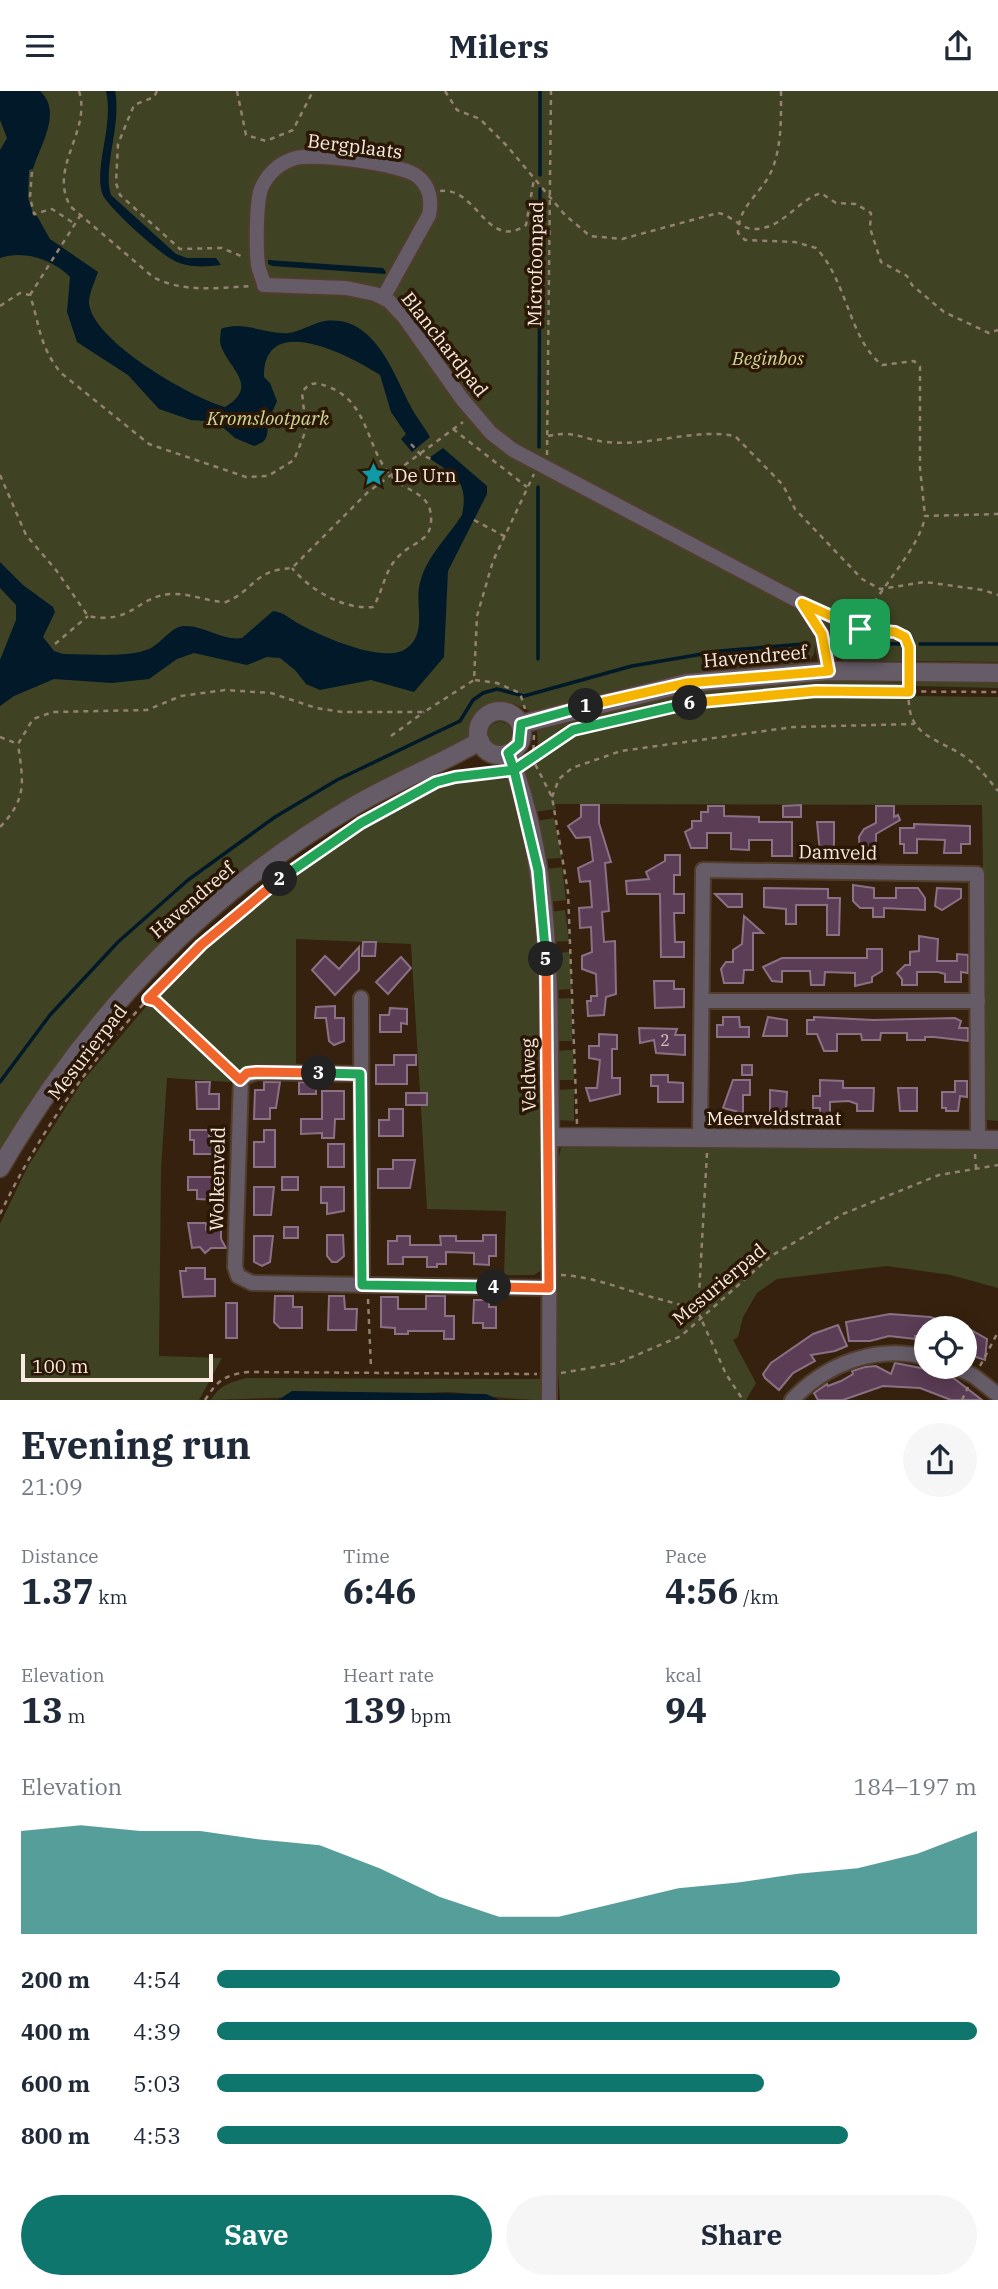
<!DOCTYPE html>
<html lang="en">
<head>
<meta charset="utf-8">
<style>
	:root { --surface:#fff; --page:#f6f6f7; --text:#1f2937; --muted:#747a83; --accent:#0f766e }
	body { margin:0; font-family:"IBM Plex Serif",serif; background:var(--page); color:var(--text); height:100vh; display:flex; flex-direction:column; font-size:26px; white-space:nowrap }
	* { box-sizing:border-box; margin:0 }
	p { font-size:23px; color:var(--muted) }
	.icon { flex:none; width:38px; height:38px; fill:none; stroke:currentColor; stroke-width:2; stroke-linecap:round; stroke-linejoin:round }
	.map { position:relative; height:1309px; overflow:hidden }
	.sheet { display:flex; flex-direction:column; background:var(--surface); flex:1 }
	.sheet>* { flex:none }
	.controls { position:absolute; left:914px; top:1225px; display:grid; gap:14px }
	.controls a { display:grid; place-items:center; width:63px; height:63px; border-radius:50%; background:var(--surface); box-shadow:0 4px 18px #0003; font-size:35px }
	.scale { position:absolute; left:21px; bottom:18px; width:192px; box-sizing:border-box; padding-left:7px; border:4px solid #faebe0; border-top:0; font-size:19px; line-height:24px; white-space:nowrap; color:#faebe0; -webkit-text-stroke:5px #2b1705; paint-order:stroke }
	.pin { position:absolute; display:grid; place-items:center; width:60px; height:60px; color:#fff; margin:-30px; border-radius:14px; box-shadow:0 4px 10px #0006 }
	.km { position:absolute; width:35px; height:35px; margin:-18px; border-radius:50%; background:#222; color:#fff; font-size:19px; line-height:35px; text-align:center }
	.round { display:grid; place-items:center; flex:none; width:74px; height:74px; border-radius:37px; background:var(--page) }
	.summary { display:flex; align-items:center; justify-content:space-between; height:119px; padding:0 21px }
	h1 { font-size:38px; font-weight:700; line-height:52px }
	.figures { display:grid; grid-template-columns:repeat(3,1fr); gap:10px; height:119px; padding:7px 21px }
	.figures div { display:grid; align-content:center }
	.figures b { font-size:35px; font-weight:700 }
	.figures small { font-size:19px; font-weight:400 }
	.figures p { font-size:19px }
	.chart { height:196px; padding:14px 21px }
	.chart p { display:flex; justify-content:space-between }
	.chart svg { width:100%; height:126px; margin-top:7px; fill:var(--accent); opacity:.7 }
	.cta { display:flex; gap:14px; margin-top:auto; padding:14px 21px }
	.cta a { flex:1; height:80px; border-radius:42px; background:var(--accent); color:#fff; font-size:28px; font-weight:700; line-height:80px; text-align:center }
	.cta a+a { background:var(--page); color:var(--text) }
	ul { padding:0 21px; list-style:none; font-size:23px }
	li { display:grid; grid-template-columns:112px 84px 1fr; align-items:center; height:52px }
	li i { height:18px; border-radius:9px; background:var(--accent) }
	header { display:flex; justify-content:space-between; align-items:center; height:91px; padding:0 21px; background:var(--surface); font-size:32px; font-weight:700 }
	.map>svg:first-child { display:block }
</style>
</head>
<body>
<header><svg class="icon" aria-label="menu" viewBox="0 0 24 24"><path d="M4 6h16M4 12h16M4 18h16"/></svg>Milers<svg class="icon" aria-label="share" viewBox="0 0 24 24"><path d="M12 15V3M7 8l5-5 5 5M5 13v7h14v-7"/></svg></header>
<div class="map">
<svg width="998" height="1309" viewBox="0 0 998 1309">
	<rect width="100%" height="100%" fill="#36210e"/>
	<!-- green -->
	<g fill="#3f4324">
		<path d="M0 0H998V571L916 570V554H904L903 570H843L831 554 815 553 814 563 808 572 799 574 734 577 657 589 532 621 513 612 477 625 470 646 341 712 307 734 209 812 0 1063Z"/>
		<path d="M827 589 903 592V596C881 602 833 596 807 597 719 600 617 612 538 654L537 640C627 604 730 592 827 589Z"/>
		<path d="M998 590V597L915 595V591Z"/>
		<path d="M819 604 998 606V1030L987 1029 982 714 555 713 556 718 534 721 525 678 574 644 693 616Z"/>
		<circle cx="500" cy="643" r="12"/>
		<path d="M506 688C544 772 541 874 542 965 543 1036 544 1106 545 1177L534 1184H504L506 1120 427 1118 411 853 296 848V976L242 977 230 991 167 987 161 1078 159 1265 222 1267 199 1309H0V1133L28 1075 82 991 155 905 208 851 296 782 360 739 428 700 449 691Z"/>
		<path d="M554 727 562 767 544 768 537 730Z"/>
		<path d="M562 776 566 809 549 811 546 778Z"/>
		<path d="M565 819 569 850 552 851 550 821Z"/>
		<path d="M570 861 572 898 554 899 553 862Z"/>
		<path d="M572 907V950H555L554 908Z"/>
		<path d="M573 959 574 989H556L555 960Z"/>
		<path d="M574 998V1030L556 1029V999Z"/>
		<path d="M998 1053V1197L951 1184 887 1175 777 1188 757 1202 743 1226 738 1246 733 1249 756 1292 746 1309H560L557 1264 558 1069 561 1057 567 1054Z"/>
		<path d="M247 1287 543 1288 544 1309C511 1309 482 1304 450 1301L211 1309C220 1294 231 1291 247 1287Z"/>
	</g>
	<!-- water -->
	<g fill="#011929">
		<path d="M0 0H40C63 21 40 54 33 78L29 79 28 107 34 125H37L50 148 98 181C95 190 89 202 89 212 92 250 192 307 225 316 260 295 229 278 221 255 219 250 221 243 221 238 243 229 266 244 289 242 302 240 313 232 325 230 374 224 393 281 410 314 415 325 424 335 430 346L412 361 401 348 406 343 391 321 380 284C353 266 263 218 264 286L270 292 277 310C275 316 271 322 269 327 265 340 273 349 254 355L235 347 217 331 191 329 159 318 128 284 77 251 67 221 70 186C52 168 24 159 0 167V59L7 47 0 29Z"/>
		<path d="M106 0H115C122 34 102 77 111 104L176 163 187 167H216L221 174C205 176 187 177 173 169 160 163 105 114 102 102 94 74 114 35 106 0Z"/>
		<path d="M268 169 383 177 386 181 385 183 272 175 268 173Z"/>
		<path d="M443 357 487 395V403L448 480 444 566 414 601 371 589 320 599 306 593 295 579 280 567 267 566 247 574 194 562 177 568 149 588 112 592 54 588 14 605 0 615V569L16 529V514L0 497V471L23 494 53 516 55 521 43 546 54 560 63 563C86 563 128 567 149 558 161 553 170 536 184 535 204 534 222 550 242 547L273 520C284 521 291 529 301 534 323 546 386 574 407 557 428 541 414 513 420 492 426 466 448 446 462 424 469 389 455 385 429 367Z"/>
		<path d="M292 1300 486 1303 499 1309H278Z"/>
	</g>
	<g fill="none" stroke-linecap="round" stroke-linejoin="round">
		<!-- stream -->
		<g stroke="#011929" stroke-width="3.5">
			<path d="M540 0V84"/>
			<path d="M539 356 540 98"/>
			<path d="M841 552 901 553"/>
			<path d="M920 553H998"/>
			<path d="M538 568V396"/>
			<path d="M0 991 50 924 118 851 188 789 275 726 337 689 460 630 473 609 483 602 497 598 524 605 632 575 720 560 803 553"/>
		</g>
	</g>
	<!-- building -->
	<g fill="#5b3d55" stroke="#8a7185" stroke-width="2">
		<path d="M581 714H599V732L611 771 605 772 609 820 602 821 604 851 615 850 616 903 606 906 604 924 588 925 587 910H591V905H597L596 883 582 878V865L592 861 591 836 580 837 579 817 592 816 590 790 580 791 578 777 593 770 590 746 576 747 568 735 581 726Z"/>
		<path d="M801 714V726H783V715Z"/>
		<path d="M708 715H724V725L759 726V731H792V765H772V749H749V759L731 758V742H707V757H691L685 741 692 737V730H701V721H708Z"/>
		<path d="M876 715H894V726L898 724 900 729 876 743V762H860L859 746 864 738 876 732Z"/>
		<path d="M817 731H834V762H820Z"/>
		<path d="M914 733 970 735V753H961V762H944L945 749 917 748V762H904V753H900V737H914Z"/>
		<path d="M665 764H680V784H674V803H684V822H674L675 851H684V866H661L660 803H627L626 790 649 788 646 781 665 770Z"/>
		<path d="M853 794 874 797V807H896V797H918L925 807V819L884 817V826H873V817H860L853 810Z"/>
		<path d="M764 797 828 798V807H840L839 844H827V814H796V833H786V818L764 816Z"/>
		<path d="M937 797 961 798V807L942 819 935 815Z"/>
		<path d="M715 803H742V816H728Z"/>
		<path d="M744 825 763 842H753V879H744L743 892H724L721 878 726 871H733V859L742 853Z"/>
		<path d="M919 845 938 848 937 870H957V863L968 864V882L961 881V891H945V883L938 881H917V894H902V888L897 882 905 874H910V861L919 860Z"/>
		<path d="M363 851H376L375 865H362Z"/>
		<path d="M359 856V879L335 904 312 879 325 865 339 878Z"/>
		<path d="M867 858H882V880L872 886V891L855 895V882L825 881 824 894H811L810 880H782V891L772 890 763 876 782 867H867Z"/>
		<path d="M401 866 411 877 388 903 376 891Z"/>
		<path d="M654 890H674V898H684V916L655 917Z"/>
		<path d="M335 915V927H344V950L334 954 329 950 326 927H315L316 916Z"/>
		<path d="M390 917 407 918V933L401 932V941H380V924H389Z"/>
		<path d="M723 926H739L740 936H749V946H717V934H723Z"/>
		<path d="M768 926 787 929V945H763Z"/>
		<path d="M814 926 873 929 955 927 961 930 959 937H968V950L934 946H925V949H907V942H881L880 949H862L861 943H837V960H824L817 943H807V929H814Z"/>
		<path d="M639 937 677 938 675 944H685V964L656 962 654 949 640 952Z"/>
		<path d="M599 943 617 944V958H612V987H620V1003L590 1010 586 997H597L600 969 589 967V955H599Z"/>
		<path d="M394 964H416V974H407V993H376V974H394Z"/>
		<rect x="742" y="974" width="10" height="10"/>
		<path d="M651 984H668V991L683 992V1011H658V995H651Z"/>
		<path d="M733 989H750V1004H743V1022L723 1017Z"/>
		<path d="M820 989 843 990V997H874L873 1020H857V1013L849 1010 830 1011V1024H820V1017H813V1005H820Z"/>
		<path d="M955 990H967V1006L960 1005 958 1020H946V1017H942V1001H955Z"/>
		<path d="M196 991H210L209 1003H219V1018H197Z"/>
		<path d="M264 991H280L276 1017H270V1028H254L255 999H264Z"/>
		<path d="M299 991 316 992V1003H299Z"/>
		<path d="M898 997H917V1020H900Z"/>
		<path d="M770 999 787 1001 786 1020H770Z"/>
		<path d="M322 1000H344V1028H335L334 1047H322V1042L301 1043V1028H322Z"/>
		<rect x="406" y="1002" width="21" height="12"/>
		<path d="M389 1018H403V1045H379V1029H389Z"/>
		<path d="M190 1039H209V1046H219V1063H194V1049H190Z"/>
		<path d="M264 1039H275V1076H254V1051H264Z"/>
		<rect x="328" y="1053" width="16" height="23"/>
		<path d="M393 1069H415L410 1097H378V1078H393Z"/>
		<path d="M188 1086H212V1093H220V1109L197 1108V1099H188Z"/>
		<rect x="282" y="1086" width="16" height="13"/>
		<path d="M254 1096H274L271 1124H254Z"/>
		<path d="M321 1096H344V1120L327 1123V1112H321Z"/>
		<path d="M188 1132H206V1139H221V1148L226 1157H211L205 1162 200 1156 192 1157Z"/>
		<rect x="284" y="1136" width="14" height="11"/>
		<path d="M327 1144H343L344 1165 337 1171H332L327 1165Z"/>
		<path d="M483 1144H496V1165H489V1174L474 1173V1162L446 1161V1173H437V1176H427V1166H403V1173H388V1150H397V1145H410V1154H441L440 1145H456V1150H483Z"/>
		<path d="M254 1145H273L270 1171 262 1175 254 1171Z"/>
		<path d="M186 1177H205V1188H215V1205L183 1206 180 1180H186Z"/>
		<path d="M275 1205H293V1216H302V1237H280L274 1231Z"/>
		<path d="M329 1205H344L345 1218H357L356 1239H328Z"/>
		<path d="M426 1205H445V1225H454V1248H444V1240H408V1243H395V1237L381 1236V1206H398V1218H426Z"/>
		<path d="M474 1209H489V1216H496V1237H483V1232H473Z"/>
		<rect x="226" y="1212" width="11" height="35"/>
		<path d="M890 1223 930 1226 959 1234V1237H926L925 1245H915V1248L889 1245 870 1250H849L846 1231Z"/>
		<path d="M838 1234 847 1255 835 1260 811 1264 815 1270 793 1282 779 1299 765 1287 763 1283 771 1272 813 1243Z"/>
		<path d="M964 1235 987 1248 985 1269 964 1262Z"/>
		<path d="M895 1272 947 1282 982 1309H951L920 1297 883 1295 843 1309H818L814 1302 827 1293 828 1295 841 1290 853 1283 852 1280 865 1276 876 1275 891 1283Z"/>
	</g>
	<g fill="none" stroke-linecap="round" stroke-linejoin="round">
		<defs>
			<g id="minor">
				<path d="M383 207 429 124C432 110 430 95 417 85 402 73 315 62 296 67 280 71 267 83 261 98 256 113 256 158 258 174 259 181 263 187 264 194L346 197 375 203 389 210 404 226 462 308 491 342 513 359 802 512 822 543 829 580"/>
				<path d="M361 907 362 1194"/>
				<path d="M704 910H978"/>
				<path d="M360 983 257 981 241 987 235 1176 238 1185 252 1192 549 1197"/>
				<path d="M700 1048 703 779 977 783 978 1049"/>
				<path d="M955 1276 974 1285 998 1304"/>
				<path d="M549 1309 550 1046"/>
				<path d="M792 1309C827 1272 876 1254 926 1266"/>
			</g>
			<g id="tertiary">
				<circle cx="500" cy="642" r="22"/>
				<path d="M521 633 687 592 829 580 998 582"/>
				<path d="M508 662C556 783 547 918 550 1046L998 1049"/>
				<path d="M0 1077C88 926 205 801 357 713 397 690 440 673 480 650"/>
			</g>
		</defs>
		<!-- minor casing -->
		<use href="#minor" stroke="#513d2b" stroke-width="18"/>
		<!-- tertiary casing -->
		<use href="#tertiary" stroke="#513d2b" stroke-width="21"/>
		<!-- path -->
		<g stroke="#938172" stroke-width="2.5" stroke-dasharray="5 5" stroke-linecap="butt">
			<path d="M79 0C92 40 47 78 71 116L153 186C183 202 218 197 251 195"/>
			<path d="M157 0 154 6 134 14 118 53 116 92 120 104 180 158 222 157 243 166"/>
			<path d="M237 0 246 44 266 50 293 39 313 0"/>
			<path d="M445 0 457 19 480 28 507 55 565 124 590 145 622 148 718 122C731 124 740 137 753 138 782 139 796 110 821 102L836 112 856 113 871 122 870 137 881 171 907 185 912 194 944 221 989 242 998 239"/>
			<path d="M781 0C781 27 782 56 771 81 761 103 738 115 738 142L745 149 795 151 816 157C847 189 849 248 882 274L914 270 920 276V377L925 425"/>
			<path d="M32 81 30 106 34 123 52 118 75 133"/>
			<path d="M440 100C477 95 487 161 526 134L534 88"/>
			<path d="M30 204 80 125"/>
			<path d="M0 215 20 202 30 204C40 235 39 255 61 282L149 353 246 386 268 385 294 369 306 339 302 301C311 290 316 291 329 296 370 312 366 359 392 386 407 402 433 401 431 431 430 451 411 452 400 464 384 478 384 499 373 516 344 519 310 499 292 477"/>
			<path d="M453 338 527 396"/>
			<path d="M548 345C575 339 581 348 606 351 650 356 692 337 735 345L783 394 795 418 862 488 880 498 925 491 983 499 998 504"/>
			<path d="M411 353 421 364 434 369"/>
			<path d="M547 364 551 0"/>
			<path d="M0 384 26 444 56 479 88 525C133 534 137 505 171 503 191 502 207 511 226 511 255 499 253 479 292 477L368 401 463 331"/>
			<path d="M474 429 506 446"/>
			<path d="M825 523 860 538 901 542 908 550 909 565"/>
			<path d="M860 538C875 500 920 459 925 425L998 423"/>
			<path d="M55 553 88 525"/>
			<path d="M475 589 497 592 520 602 525 618"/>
			<path d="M909 599C905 648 937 645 968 668 980 677 989 689 998 700"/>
			<path d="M534 644 533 669 552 706 568 801 577 1033"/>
			<path d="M391 645 424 621"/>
			<path d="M0 646 18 653 33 628 53 621 147 619 181 605 225 599 271 602 316 617 343 621H424L474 589 477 525 493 470 534 383"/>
			<path d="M526 673 573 639 663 617 712 609 816 600 998 601"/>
			<path d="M552 706 559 688 572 677 621 660 793 636 914 633"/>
			<path d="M0 736C28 707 23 690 18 653"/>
			<path d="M148 908 156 910 231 983"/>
			<path d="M707 1062 698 1221 726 1283 743 1309"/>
			<path d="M975 1063 976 1077"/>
			<path d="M0 1123C73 971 193 845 332 752 365 730 401 705 438 691 458 684 480 685 501 683"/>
			<path d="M561 1184C588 1185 614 1195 641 1203 661 1209 679 1212 698 1221"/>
			<path d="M368 1208 371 1277"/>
			<path d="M980 1275 998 1241"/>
			<path d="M561 1282 618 1272 681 1245 771 1165 843 1123 939 1084 998 1074"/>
			<path d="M205 1309C217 1290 224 1284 248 1281L537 1283"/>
			<path d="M962 1309 968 1296"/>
		</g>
		<!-- minor -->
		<use href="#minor" stroke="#655c67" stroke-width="14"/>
		<!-- tertiary -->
		<use href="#tertiary" stroke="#655c67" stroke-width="18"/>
	</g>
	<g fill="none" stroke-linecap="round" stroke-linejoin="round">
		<defs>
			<path id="split-1" d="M586 615 687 592 829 580 822 543 802 512 860 538"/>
			<path id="split-2" d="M280 788 361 732 436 691 455 686 514 679 508 662 519 653 521 633 586 615"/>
			<path id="split-3" d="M280 788 201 854 148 908 156 910 240 989 247 982 257 981 319 982"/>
			<path id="split-4" d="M319 982 360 983 362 1194 494 1196"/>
			<path id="split-5" d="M494 1196 549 1197 546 868"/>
			<path id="split-6" d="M546 868 538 779 514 679 573 639 690 612"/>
			<path id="split-7" d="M690 612 816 600 909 601V556L905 546 895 541 860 538"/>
		</defs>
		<!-- split-1 casing -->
		<use href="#split-1" stroke="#fff" stroke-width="14"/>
		<!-- split-2 casing -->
		<use href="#split-2" stroke="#fff" stroke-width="14"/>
		<!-- split-3 casing -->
		<use href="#split-3" stroke="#fff" stroke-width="14"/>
		<!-- split-4 casing -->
		<use href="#split-4" stroke="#fff" stroke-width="14"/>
		<!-- split-5 casing -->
		<use href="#split-5" stroke="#fff" stroke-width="14"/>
		<!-- split-6 casing -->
		<use href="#split-6" stroke="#fff" stroke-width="14"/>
		<!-- split-7 casing -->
		<use href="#split-7" stroke="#fff" stroke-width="14"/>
		<!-- split-1 -->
		<use href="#split-1" stroke="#f5b400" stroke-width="9"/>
		<!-- split-2 -->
		<use href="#split-2" stroke="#22a559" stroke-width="9"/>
		<!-- split-3 -->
		<use href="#split-3" stroke="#f0652b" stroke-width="9"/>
		<!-- split-4 -->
		<use href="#split-4" stroke="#22a559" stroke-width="9"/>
		<!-- split-5 -->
		<use href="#split-5" stroke="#f0652b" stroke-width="9"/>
		<!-- split-6 -->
		<use href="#split-6" stroke="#22a559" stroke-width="9"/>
		<!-- split-7 -->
		<use href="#split-7" stroke="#f5b400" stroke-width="9"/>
	</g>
	<!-- icons -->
	<defs>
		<symbol id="sight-bare" viewBox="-9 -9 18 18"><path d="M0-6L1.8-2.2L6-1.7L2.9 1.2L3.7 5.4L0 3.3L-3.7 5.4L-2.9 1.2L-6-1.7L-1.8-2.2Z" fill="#0f9aa8" stroke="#2b1705" stroke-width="2.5" paint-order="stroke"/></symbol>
	</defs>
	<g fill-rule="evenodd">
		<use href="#sight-bare" x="356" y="366" width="35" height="35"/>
	</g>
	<g text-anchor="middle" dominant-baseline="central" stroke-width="7" stroke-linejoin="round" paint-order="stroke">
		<!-- number labels -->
		<g font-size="16" fill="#d2c0bd">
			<text x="665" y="949">2</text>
		</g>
		<!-- street labels -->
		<g font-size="19" fill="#faebe0" stroke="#2b1705">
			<text transform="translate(355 55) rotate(7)">Bergplaats</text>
			<text transform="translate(535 173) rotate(-89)">Microfoonpad</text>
			<text transform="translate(445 253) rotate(52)">Blanchardpad</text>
			<text transform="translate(755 565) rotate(-5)">Havendreef</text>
			<text transform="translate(838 761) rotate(1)">Damveld</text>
			<text transform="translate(192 809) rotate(-41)">Havendreef</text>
			<text transform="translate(87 961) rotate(-52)">Mesurierpad</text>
			<text transform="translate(528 984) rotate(-91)">Veldweg</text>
			<text x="774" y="1027">Meerveldstraat</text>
			<text transform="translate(217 1088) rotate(-89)">Wolkenveld</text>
			<text transform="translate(719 1193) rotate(-40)">Mesurierpad</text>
		</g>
		<!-- park labels -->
		<g font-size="19" font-style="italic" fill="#d1d897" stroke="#2b1705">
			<text x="768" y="267">Beginbos</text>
			<text x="268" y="327">Kromslootpark</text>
		</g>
		<!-- poi labels -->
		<g font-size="19" fill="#faebe0" stroke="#2b1705" text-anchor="start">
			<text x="394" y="384">De Urn</text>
		</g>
	</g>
</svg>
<div class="controls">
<a><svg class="icon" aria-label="locate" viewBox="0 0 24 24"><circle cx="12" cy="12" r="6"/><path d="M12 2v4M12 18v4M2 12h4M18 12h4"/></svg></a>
</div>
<div class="scale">100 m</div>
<div class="pin" style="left:860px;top:538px;background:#1e9e55"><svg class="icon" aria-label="arrive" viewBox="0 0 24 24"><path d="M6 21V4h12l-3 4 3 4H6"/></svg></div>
<b class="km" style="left:586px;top:615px">1</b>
<b class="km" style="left:280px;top:788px">2</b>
<b class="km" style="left:319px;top:982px">3</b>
<b class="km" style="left:494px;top:1196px">4</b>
<b class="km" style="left:546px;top:868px">5</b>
<b class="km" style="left:690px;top:612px">6</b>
</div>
<section class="sheet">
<div class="summary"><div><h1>Evening run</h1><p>21:09</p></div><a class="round"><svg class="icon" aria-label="share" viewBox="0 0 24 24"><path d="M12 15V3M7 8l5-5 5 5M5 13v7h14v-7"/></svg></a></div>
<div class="figures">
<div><p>Distance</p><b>1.37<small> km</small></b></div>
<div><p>Time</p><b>6:46</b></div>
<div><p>Pace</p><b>4:56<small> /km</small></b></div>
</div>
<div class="figures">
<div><p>Elevation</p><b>13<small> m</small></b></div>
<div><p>Heart rate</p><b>139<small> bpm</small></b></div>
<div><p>kcal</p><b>94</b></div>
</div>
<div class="chart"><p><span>Elevation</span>184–197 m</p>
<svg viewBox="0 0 160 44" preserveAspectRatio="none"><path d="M0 44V8L10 6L20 8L30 8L40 11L50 13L60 21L70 31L80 38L90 38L100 33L110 28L120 26L130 23L140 21L150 16L160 8V44z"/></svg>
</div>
<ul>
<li><b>200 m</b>4:54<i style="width:82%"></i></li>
<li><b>400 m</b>4:39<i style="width:100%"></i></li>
<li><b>600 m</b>5:03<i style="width:72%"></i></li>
<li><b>800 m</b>4:53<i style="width:83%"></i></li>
</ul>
<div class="cta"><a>Save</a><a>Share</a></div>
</section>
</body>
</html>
